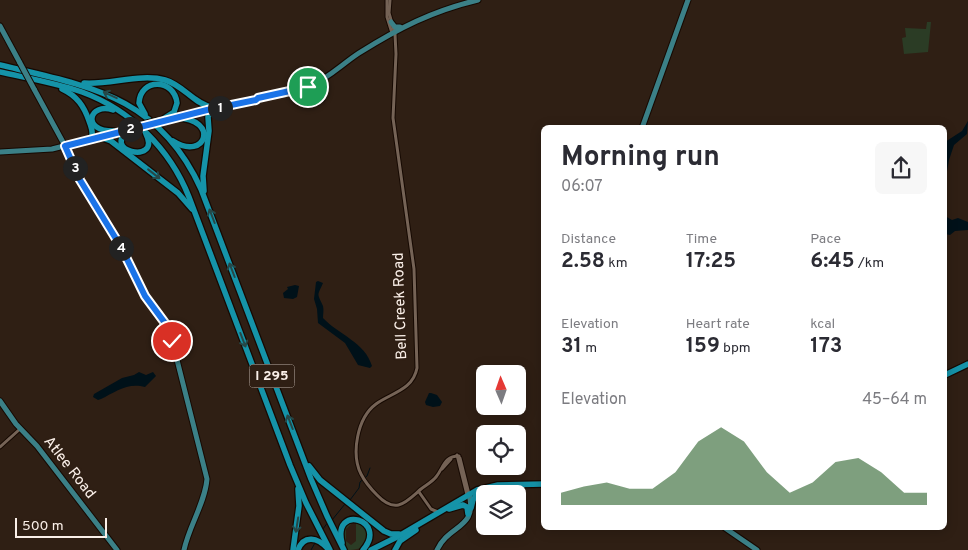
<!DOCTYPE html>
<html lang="en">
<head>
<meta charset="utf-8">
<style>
	:root { --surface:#fff; --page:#f7f7f7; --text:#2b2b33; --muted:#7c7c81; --accent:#487748 }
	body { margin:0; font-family:Overpass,sans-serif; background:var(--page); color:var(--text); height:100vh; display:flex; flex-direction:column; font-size:19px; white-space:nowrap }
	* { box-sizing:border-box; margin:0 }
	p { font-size:16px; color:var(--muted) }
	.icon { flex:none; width:28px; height:28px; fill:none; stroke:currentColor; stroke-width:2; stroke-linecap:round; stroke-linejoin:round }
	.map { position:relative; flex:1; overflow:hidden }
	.details { position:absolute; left:541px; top:125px; width:406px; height:405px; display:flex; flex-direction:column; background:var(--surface); border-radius:8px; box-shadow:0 2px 12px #0003 }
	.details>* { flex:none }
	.needle { width:32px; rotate:358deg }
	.fabs { position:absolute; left:476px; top:365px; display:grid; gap:10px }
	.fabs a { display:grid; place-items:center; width:50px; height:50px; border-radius:8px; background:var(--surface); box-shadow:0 2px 12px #0003; font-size:25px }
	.scale { position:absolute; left:15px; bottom:12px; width:92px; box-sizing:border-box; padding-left:5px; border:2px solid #faefe8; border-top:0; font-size:14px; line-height:18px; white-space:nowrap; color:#faefe8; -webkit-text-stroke:4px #2f1f14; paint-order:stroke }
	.pin { position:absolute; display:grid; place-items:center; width:42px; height:42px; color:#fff; margin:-21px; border:2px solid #fff; border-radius:50%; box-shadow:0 1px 5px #0007 }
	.km { position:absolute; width:25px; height:25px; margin:-12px; border-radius:50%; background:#222; color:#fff; font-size:14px; line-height:25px; text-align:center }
	.round { display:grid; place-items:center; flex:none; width:52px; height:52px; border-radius:8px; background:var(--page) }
	.head { display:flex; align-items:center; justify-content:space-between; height:85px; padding:0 20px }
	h1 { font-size:28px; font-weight:700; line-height:38px }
	.stats { display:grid; grid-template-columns:repeat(3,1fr); gap:8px; height:85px; padding:5px 20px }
	.stats div { display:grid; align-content:center }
	.stats b { font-size:21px; font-weight:700 }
	.stats small { font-size:14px; font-weight:400 }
	.stats p { font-size:14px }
	.chart { height:140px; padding:10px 20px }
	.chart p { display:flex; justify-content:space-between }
	.chart svg { width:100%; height:90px; margin-top:5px; fill:var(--accent); opacity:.7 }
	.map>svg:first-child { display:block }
</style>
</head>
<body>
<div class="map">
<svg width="968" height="550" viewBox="0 0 968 550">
	<rect width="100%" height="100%" fill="#2f1f14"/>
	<!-- green -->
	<g fill="#2b3c25">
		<path d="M927 22H931L928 52 904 54 902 38 906 37 905 28 926 29Z"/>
		<path d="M356 520 366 527C368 544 366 550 347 550 343 541 341 535 345 525L350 523 351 524 346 529V541L351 545 356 541Z"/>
	</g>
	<!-- water -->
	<g fill="#001119">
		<path d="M968 121 967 134 954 145 949 160 945 183V142L962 131Z"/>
		<path d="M945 216 952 220 958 218 968 222V230L955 231 950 235 945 234Z"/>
		<path d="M318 281 323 283C317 297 317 292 323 306 324 310 323 314 323 318 339 335 365 342 372 366L370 368 358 365 345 343 318 323 317 309 314 299 316 282Z"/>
		<path d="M295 285 299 286 297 297 293 299 284 298 283 293 288 289 287 287Z"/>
		<path d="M139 372 146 375 153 372 156 376 145 387C128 382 115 392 101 399L98 400 93 397 94 394 122 378 134 375Z"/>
		<path d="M429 393H431L437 395 442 402 440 406 433 407 426 405 425 402Z"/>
	</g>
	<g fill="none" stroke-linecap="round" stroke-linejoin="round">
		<!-- stream -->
		<g stroke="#001119" stroke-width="1">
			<path d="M350 500 359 488 360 482 367 476 370 468"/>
			<path d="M332 520 345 504"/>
			<path d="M323 529 328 522"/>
			<path d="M311 550 315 543"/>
		</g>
		<defs>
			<g id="minor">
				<path d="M387 0V17L392 33"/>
				<path d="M390 0 389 13 395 34 396 54 393 118 414 269 417 368C413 390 391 393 376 404 357 418 351 454 361 474 365 482 371 489 377 495 396 515 406 502 421 489 426 485 432 482 436 477 444 467 444 456 459 456"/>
				<path d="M0 447 20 429"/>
				<path d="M457 455 467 495"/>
				<path d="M460 458 469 494"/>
				<path d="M442 469 451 459"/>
				<path d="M419 492 431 509 438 512"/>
			</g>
			<g id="major">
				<path d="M391 22 395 27H400"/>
				<path d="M0 26 20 63"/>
				<path d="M34 89 64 144 82 184 118 242 145 296 165 323 171 336 207 479C205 503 189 526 184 550"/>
				<path d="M306 90H315L322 99"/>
				<path d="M167 118 308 87C328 79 342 64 359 53 399 28 432 11 478 0"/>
				<path d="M642 128 688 0"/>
				<path d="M0 152 52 149 132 129"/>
				<path d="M0 401 16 424 37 446 117 550"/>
				<path d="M725 528 757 550"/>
				<path d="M437 550C449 524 478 529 469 494"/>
			</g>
			<g id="highway">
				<path d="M0 65C89 86 159 96 201 189L311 479 327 516 344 550"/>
				<path d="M0 72C27 78 56 83 82 92 131 110 170 149 189 197L290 465 306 503 330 550"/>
				<path d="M84 83C110 85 141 73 165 80 183 85 193 103 211 107"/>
				<path d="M62 89C77 96 84 106 89 121 91 126 93 131 92 136"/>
				<path d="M145 114 139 103C140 78 174 78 177 103L174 112 163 119"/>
				<path d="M132 129C96 150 162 166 146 134"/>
				<path d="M113 131C81 131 89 102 113 110"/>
				<path d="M100 137 111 141 178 193 192 209"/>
				<path d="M173 141C206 162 220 119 177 118"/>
				<path d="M204 191 203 176 209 131 208 117 210 112 217 108"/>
				<path d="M945 375 968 364"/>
				<path d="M309 466 320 480 384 531 391 534H399"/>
				<path d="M471 508 473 500 477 494"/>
				<path d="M449 509 463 505 467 507 468 514"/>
				<path d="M342 543C332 503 389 520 363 550"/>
				<path d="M293 550 299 506 298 489"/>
				<path d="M298 550C304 534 318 538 327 548"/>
				<path d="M371 550 397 537 477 490 498 485 544 484"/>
				<path d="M395 550 400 541 416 530"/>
			</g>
		</defs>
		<!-- minor casing -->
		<use href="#minor" stroke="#160902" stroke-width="5"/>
		<!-- major casing -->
		<use href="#major" stroke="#160902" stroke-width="7"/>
		<!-- highway casing -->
		<use href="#highway" stroke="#160902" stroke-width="8"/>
		<!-- minor -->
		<use href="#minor" stroke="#756356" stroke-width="3"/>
		<!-- major -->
		<use href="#major" stroke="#3b8087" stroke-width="5"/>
		<!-- highway -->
		<use href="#highway" stroke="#1593a8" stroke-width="5.5"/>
		<defs>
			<g id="major-bridge">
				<path d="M20 63 34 89"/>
				<path d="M130 127 159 120"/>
			</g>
		</defs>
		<!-- major-bridge casing -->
		<use href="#major-bridge" stroke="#160902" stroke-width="7" stroke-linecap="butt"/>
		<!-- major-bridge -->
		<use href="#major-bridge" stroke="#3b8087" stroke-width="5"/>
	</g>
	<!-- one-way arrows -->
	<defs><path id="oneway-shaft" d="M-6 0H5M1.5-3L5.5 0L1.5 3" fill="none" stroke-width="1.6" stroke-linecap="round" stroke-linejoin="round" transform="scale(1.25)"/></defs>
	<g stroke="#264848">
		<use href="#oneway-shaft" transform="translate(110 95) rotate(-155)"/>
		<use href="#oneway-shaft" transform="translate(154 174) rotate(38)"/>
		<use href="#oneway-shaft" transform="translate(212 216) rotate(-111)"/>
		<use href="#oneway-shaft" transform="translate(232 270) rotate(-111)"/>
		<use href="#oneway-shaft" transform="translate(243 340) rotate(69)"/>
		<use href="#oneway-shaft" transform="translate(290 422) rotate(-111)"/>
		<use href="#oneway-shaft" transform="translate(297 525) rotate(99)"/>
	</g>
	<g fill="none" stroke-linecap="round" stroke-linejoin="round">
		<defs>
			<path id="route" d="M172 341 165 323 145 296 121 247 80 180 65 146 207 110 256 100 258 98 308 87"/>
		</defs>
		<!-- route casing -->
		<use href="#route" stroke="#fff" stroke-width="10"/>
		<!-- route -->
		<use href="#route" stroke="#1a73e8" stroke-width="6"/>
	</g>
	<g text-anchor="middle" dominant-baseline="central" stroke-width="4" stroke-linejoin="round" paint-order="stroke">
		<!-- shield labels -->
		<rect fill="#2f1f14" stroke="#bdb1a8" stroke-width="1" x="249.5" y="364.5" width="45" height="23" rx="4"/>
		<g font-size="14" font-weight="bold" fill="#faefe8">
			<text x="272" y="376">I 295</text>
		</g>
		<!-- street labels -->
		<g font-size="15" fill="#faefe8" stroke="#2f1f14">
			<text transform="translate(401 306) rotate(-92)">Bell Creek Road</text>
			<text transform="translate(69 468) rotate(52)">Atlee Road</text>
		</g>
	</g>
</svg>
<div class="fabs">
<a><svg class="needle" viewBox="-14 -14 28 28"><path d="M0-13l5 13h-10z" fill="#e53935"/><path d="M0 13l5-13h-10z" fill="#7c7c81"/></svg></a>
<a><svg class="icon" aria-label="locate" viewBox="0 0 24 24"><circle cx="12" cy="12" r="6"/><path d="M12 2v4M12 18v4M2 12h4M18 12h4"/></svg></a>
<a><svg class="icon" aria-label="layers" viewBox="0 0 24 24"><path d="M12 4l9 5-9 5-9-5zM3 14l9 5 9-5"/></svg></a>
</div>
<div class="scale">500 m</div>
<div class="pin" style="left:308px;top:87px;background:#1e9e55"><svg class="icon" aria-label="arrive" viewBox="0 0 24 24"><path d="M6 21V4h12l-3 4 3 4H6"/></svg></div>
<div class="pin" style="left:172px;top:341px;background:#d93025"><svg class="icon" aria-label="check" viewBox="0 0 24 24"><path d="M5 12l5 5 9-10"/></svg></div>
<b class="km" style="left:220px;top:108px">1</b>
<b class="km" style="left:130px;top:129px">2</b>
<b class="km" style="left:75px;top:168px">3</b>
<b class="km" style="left:121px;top:248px">4</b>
<section class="details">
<div class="head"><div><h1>Morning run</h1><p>06:07</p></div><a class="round"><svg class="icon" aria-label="share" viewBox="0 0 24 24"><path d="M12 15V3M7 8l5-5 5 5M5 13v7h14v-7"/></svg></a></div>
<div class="stats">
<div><p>Distance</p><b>2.58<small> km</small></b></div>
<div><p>Time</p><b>17:25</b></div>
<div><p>Pace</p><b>6:45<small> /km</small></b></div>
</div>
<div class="stats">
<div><p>Elevation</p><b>31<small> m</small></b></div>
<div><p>Heart rate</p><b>159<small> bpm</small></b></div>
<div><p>kcal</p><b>173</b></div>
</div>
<div class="chart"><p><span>Elevation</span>45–64 m</p>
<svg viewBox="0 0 160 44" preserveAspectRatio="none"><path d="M0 44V38L10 35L20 33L30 36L40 36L50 28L60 13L70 6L80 13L90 28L100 38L110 33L120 23L130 21L140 28L150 38L160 38V44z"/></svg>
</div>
</section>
</div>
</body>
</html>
